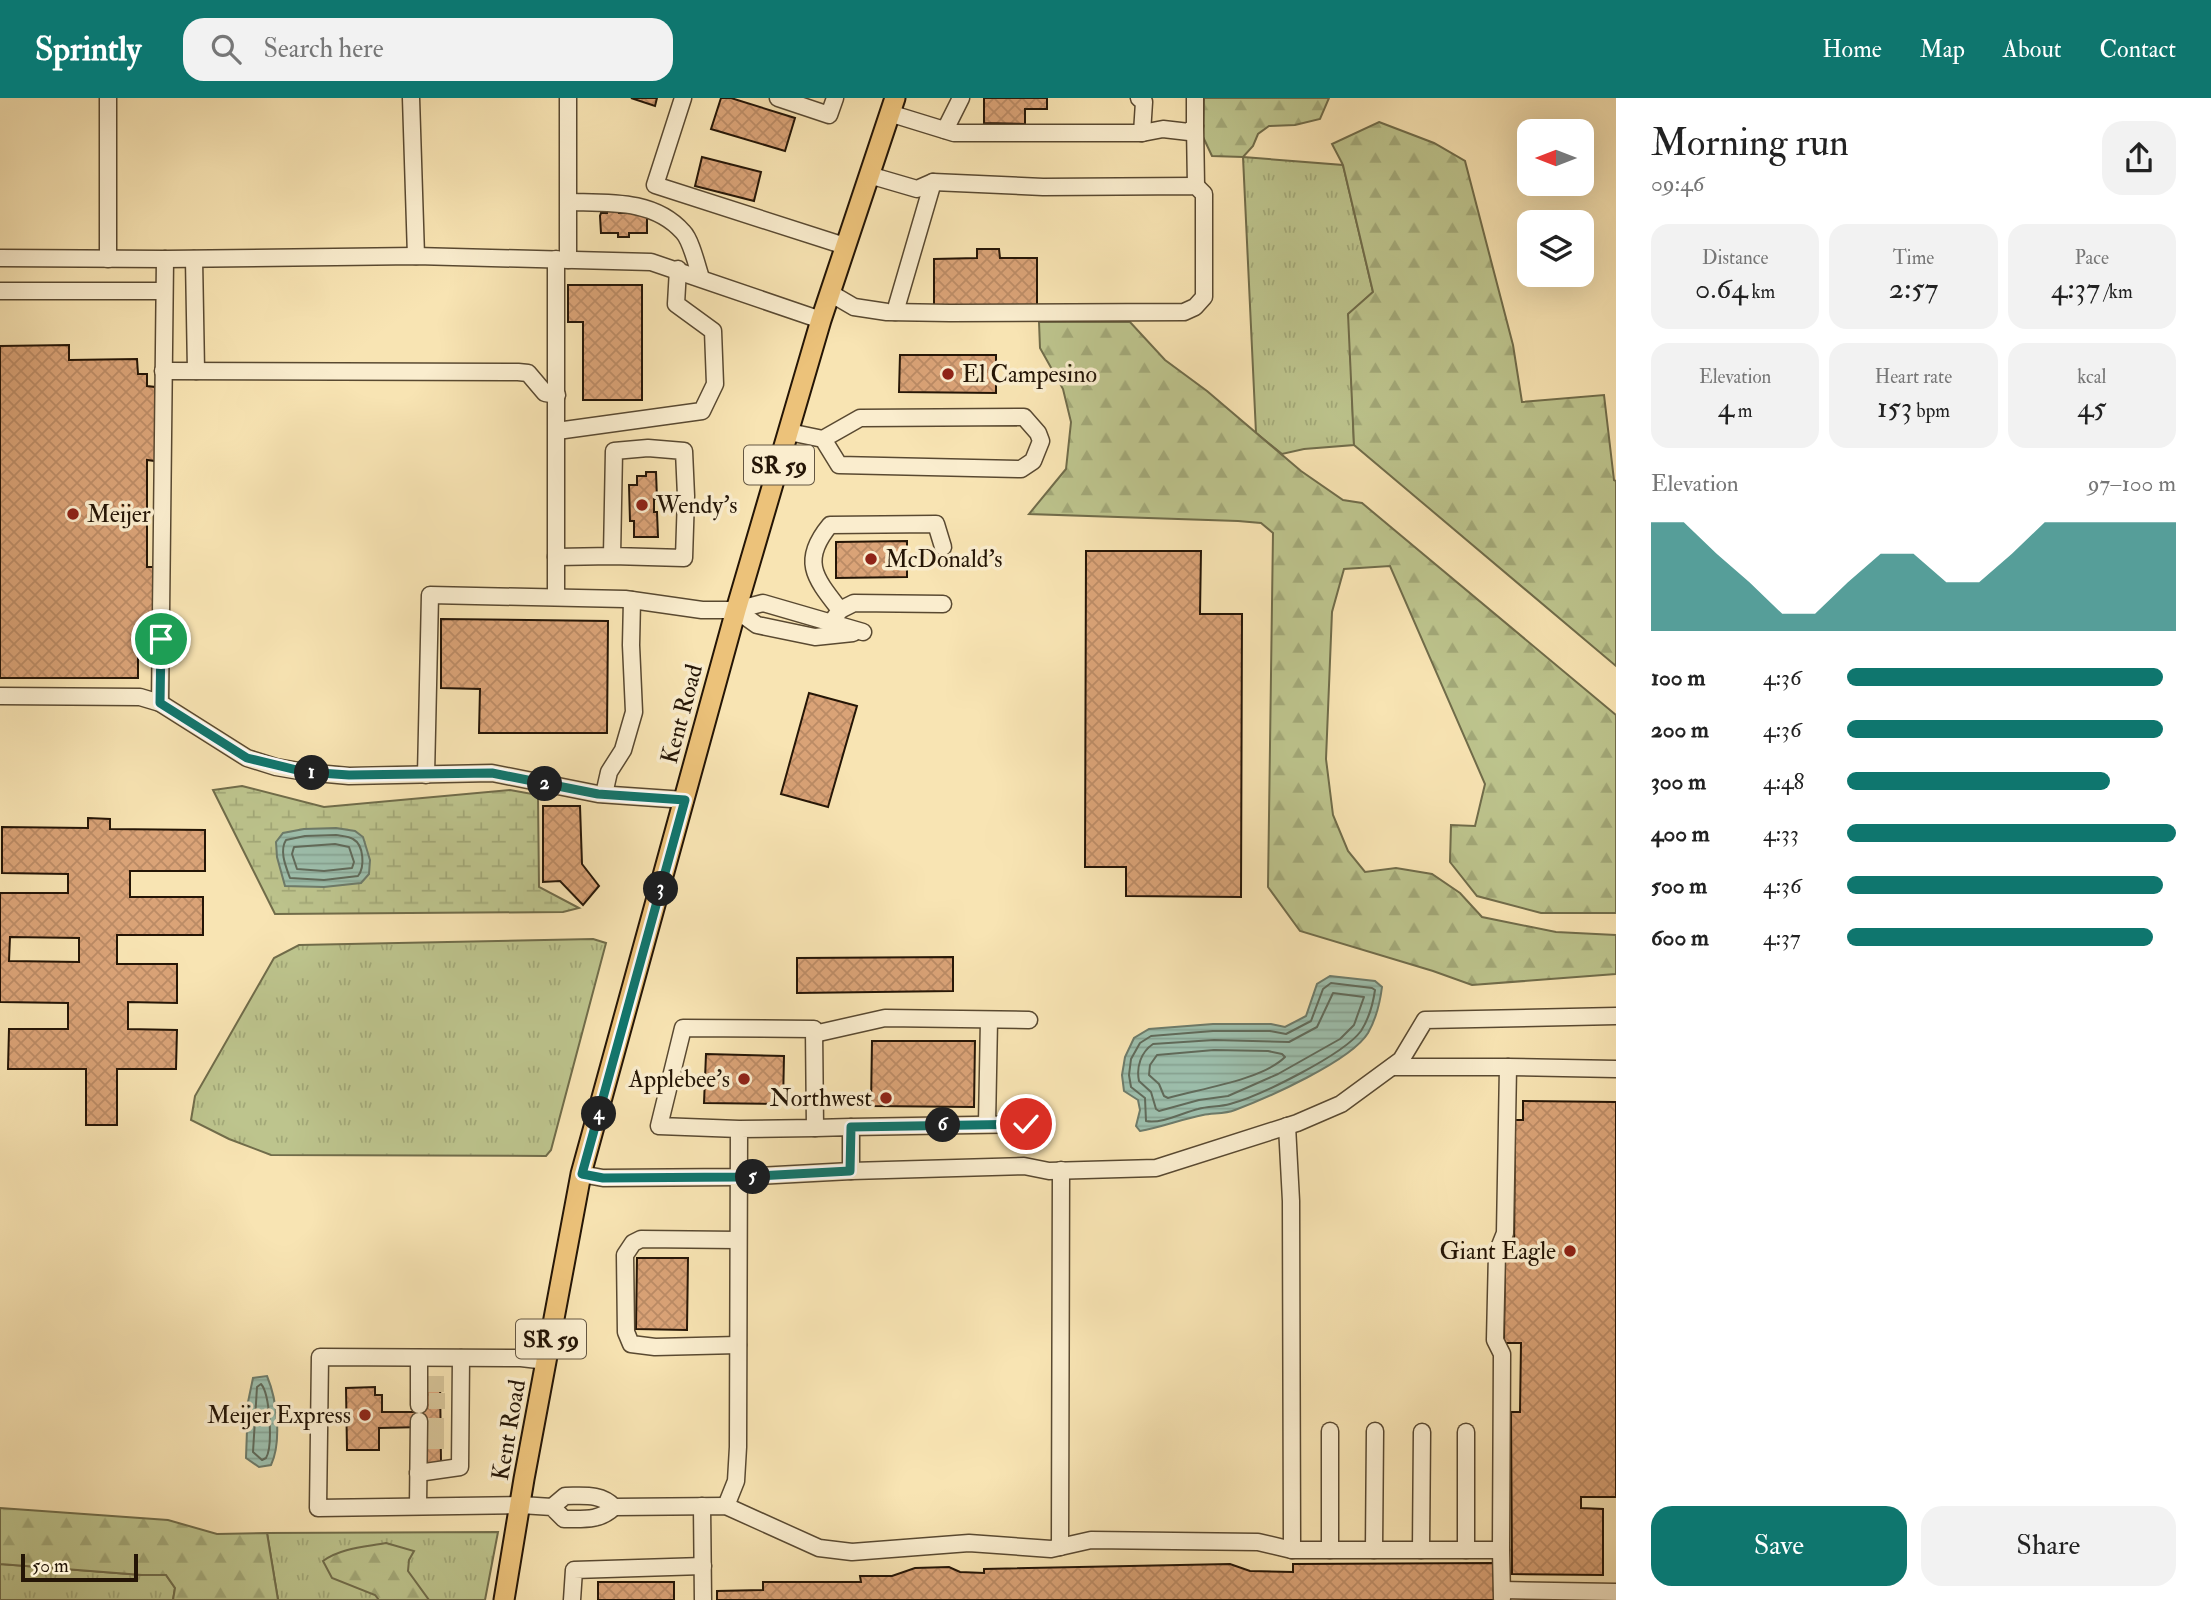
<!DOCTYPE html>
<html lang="en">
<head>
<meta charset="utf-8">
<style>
	:root { --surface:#fff; --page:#f2f2f2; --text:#222; --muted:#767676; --accent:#0f766e }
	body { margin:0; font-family:"IM FELL Double Pica",serif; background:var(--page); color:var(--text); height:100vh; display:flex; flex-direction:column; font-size:26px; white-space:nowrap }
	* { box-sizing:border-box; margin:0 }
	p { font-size:23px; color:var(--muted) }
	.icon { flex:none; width:38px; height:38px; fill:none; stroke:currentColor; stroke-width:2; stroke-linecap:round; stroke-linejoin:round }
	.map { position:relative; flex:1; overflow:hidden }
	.side { display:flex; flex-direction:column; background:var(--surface); width:595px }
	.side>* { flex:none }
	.needle { width:46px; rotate:270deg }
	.controls { position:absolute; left:1517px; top:21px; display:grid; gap:14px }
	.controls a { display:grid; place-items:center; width:77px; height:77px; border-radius:14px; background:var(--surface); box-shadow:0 7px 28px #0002; font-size:35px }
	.scale { position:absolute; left:21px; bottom:18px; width:117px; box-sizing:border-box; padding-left:7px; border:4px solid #241506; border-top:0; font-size:19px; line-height:24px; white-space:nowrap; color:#241506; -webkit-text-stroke:5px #faedce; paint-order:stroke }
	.pin { position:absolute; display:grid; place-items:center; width:60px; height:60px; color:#fff; margin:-30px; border:4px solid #fff; border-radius:50%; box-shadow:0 2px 7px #0007 }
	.km { position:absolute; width:35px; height:35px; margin:-18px; border-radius:50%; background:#222; color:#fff; font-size:19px; line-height:35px; text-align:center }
	.round { display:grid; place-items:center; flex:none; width:74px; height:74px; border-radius:21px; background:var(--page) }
	.overview { display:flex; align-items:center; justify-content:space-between; height:119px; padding:0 35px }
	h1 { font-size:38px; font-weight:600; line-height:52px }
	.figures { display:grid; grid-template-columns:repeat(3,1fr); gap:10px; height:119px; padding:7px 35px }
	.figures div { display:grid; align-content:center; border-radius:18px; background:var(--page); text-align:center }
	.figures b { font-size:30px; font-weight:600 }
	.figures small { font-size:19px; font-weight:400 }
	.figures p { font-size:19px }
	.chart { height:196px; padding:14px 35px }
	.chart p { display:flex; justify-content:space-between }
	.chart svg { width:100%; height:126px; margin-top:7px; fill:var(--accent); opacity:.7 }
	.button { display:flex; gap:14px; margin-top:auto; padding:14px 35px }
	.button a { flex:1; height:80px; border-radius:21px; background:var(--accent); color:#fff; font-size:28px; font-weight:600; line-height:80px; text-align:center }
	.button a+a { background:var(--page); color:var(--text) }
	ul { padding:0 35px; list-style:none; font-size:23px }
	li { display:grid; grid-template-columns:112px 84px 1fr; align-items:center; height:52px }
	li i { height:18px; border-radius:9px; background:var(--accent) }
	header { display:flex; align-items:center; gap:42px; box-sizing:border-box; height:98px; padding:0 35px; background:var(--accent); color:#fff }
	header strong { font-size:33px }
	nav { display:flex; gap:38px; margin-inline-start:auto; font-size:24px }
	.search { width:490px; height:63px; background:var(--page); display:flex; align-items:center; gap:18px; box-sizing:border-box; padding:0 24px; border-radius:21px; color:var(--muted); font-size:26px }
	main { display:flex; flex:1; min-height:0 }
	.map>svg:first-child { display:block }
</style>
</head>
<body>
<header>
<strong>Sprintly</strong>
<div class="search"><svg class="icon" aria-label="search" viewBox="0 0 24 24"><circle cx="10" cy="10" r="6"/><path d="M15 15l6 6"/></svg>Search here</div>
<nav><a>Home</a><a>Map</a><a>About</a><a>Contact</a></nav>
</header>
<main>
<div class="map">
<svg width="1616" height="1502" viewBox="0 0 1616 1502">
	<defs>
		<pattern id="grass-tufts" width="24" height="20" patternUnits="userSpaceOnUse" patternTransform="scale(1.75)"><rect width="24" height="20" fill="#bdc48d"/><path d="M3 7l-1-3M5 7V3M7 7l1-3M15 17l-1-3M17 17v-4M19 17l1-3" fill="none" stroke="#a2a878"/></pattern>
		<pattern id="forest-firs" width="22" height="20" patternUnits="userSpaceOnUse" patternTransform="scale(1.75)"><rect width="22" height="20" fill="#bdc48d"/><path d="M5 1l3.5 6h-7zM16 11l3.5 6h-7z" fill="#a2a878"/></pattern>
		<pattern id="wetland-marsh" width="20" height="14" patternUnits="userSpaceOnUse" patternTransform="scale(1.75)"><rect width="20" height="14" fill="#bdc48d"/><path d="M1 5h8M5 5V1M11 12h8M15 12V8" fill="none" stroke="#a2a878"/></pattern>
		<pattern id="water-rules" width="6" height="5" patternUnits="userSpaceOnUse" patternTransform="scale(1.75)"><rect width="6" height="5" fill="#9dbfad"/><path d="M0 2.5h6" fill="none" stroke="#87a393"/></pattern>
		<pattern id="building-cross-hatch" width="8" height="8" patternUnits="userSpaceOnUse" patternTransform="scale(1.75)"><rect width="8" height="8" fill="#daa377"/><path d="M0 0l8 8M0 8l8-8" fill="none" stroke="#bb8b65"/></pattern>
	</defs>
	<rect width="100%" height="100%" fill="#f8e4b3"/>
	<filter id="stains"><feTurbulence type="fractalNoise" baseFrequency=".00286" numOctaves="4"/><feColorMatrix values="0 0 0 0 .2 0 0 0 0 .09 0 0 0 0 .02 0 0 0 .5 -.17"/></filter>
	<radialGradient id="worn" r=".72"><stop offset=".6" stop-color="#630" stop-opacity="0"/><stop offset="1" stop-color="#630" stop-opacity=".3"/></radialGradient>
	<!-- grass -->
	<g fill="url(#grass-tufts)" stroke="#706c4a" stroke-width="2">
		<path d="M1243 59 1343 67 1373 194 1349 216 1354 347 1304 351 1282 356 1256 335Z"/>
		<path d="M593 841 606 845 551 1052 546 1058 271 1057 229 1041 191 1022 195 998 274 860 299 847Z"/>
		<path d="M498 1434 485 1502H278L267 1435Z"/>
		<path d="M0 1466 142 1477H166L175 1490 173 1502H0Z"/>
	</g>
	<!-- forest -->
	<g fill="url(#forest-firs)" stroke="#706c4a" stroke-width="2">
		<path d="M1204 0H1329L1320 21 1295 27 1269 28 1258 36 1253 48 1243 59 1212 58 1203 39Z"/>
		<path d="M1379 24 1434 45 1465 63 1513 247 1522 304 1604 297 1614 382 1616 383V568L1354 347 1348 216 1373 194 1343 67 1332 46Z"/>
		<path d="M1039 224H1130L1165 262 1207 293 1301 373 1343 402 1362 405 1616 617V815H1541L1477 798 1450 764 1451 727 1475 728 1485 686 1390 468 1344 471 1332 514 1326 661 1333 717 1348 753 1365 774 1396 770 1432 776 1460 795 1482 819 1556 834 1616 837V876L1472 887 1433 873 1300 833 1268 789 1273 435 1261 425 1238 423 1029 416 1066 371 1071 324 1063 291 1040 250Z"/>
		<path d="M0 1410 168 1422 217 1436 267 1435 278 1502H173L175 1490 166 1477H142L0 1466Z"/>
		<path d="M386 1445 414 1453 409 1462 408 1473 429 1502H379L375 1497 332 1480 323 1463C341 1450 365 1449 386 1445Z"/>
	</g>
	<!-- wetland -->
	<path fill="url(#wetland-marsh)" stroke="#706c4a" stroke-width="2" d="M242 688 324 709 510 692 538 697 539 789 579 810 563 814 275 816 213 692Z"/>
	<!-- water -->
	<g fill="url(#water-rules)" stroke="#6d7b6a" stroke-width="2">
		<path d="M336 730 355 733 363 739 370 762 369 776 361 785 324 789 285 788 277 759 276 744 283 735 304 731Z"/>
		<path d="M1330 878 1375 883 1382 889C1380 905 1376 921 1368 935 1351 963 1267 1000 1235 1012 1225 1016 1213 1015 1203 1017 1182 1021 1162 1029 1140 1033L1136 1028 1140 1012 1138 1002 1124 993 1122 977 1125 959 1134 940 1149 931 1213 926H1271L1285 929 1306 918 1317 886Z"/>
		<path d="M267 1278C277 1302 282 1343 271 1367L259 1369 246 1360 248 1304 253 1280Z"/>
	</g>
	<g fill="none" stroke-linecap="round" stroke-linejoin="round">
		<!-- shore -->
		<g stroke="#606a5a" stroke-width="2">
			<path d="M336 737C341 738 349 738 353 741 364 747 365 769 358 778L324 782 290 780C286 769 279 753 286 742L305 738Z"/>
			<path d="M335 746 349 749 354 764 352 770 324 773 297 771 292 756 294 749Z"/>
			<path d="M1331 885 1372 890 1375 892C1373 906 1368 922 1361 933 1343 957 1260 998 1230 1006 1220 1009 1208 1008 1198 1011 1182 1015 1162 1026 1146 1023L1145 1000 1131 989 1129 977 1131 961 1140 945 1151 938 1213 933H1270L1286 936 1311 923 1323 891Z"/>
			<path d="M1333 895 1364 899 1354 927 1340 941 1278 976 1228 998 1199 1002 1159 1013 1156 1011 1151 994 1139 983C1136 969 1141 954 1153 946L1214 942 1289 944 1317 929Z"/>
			<path d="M1214 952 1268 953 1282 956 1285 959C1262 982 1199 991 1168 1000L1164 998 1159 986 1149 977 1150 967 1157 957Z"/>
			<path d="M261 1286C270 1296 273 1348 266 1360L262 1362 253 1354 257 1289Z"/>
		</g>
	</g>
	<!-- building -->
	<g fill="url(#building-cross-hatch)" stroke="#241506" stroke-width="2" fill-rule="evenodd">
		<path d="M631 0H657L655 8Z"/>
		<path d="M721 0H731L795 20 785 53 711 31Z"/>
		<path d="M984 0H1047V11H1025V26L984 25Z"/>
		<path d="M702 59 761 74 754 103 695 88Z"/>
		<path d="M607 112H619V115H647V135H629V139H618V135H601L600 118 601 115H607Z"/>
		<path d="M977 151H999L1000 160H1037V209L934 210V161L977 160Z"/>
		<path d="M568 187H642V302H583V224H568Z"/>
		<path d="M69 247V262L137 261 138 276H147V288L155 289V363L147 362V469H155V542L146 543V559H138V580H0V248Z"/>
		<path d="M900 257H996V295L899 294Z"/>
		<path d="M646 374H656L657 401H654V414H657L658 439H634V423H630L629 387H637V378H646Z"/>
		<path d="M907 443V479L836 480V444Z"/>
		<path d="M1086 453H1201L1200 516H1242L1241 799 1126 798V769H1085Z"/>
		<path d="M441 521 608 523 607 635H479L480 591 441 590Z"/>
		<path d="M809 595 857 608 828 709 781 696Z"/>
		<path d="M543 708H580L582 766 599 788 583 807 560 783 543 784Z"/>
		<path d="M88 720 110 721V731L205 732V773H130V799H203V837H117V866H177V905L128 904V931L177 932 176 971H117V1027H86V971H8L9 931H68V905L0 904V795H68V776L2 775V729L88 730ZM10 839 79 840V864L9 863Z"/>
		<path d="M953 859V893L797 895V860Z"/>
		<path d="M872 943H975L974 1009 871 1008Z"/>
		<path d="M706 956 784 958 783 1006 704 1005Z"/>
		<path d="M1523 1003 1616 1004V1399H1581V1410L1603 1411V1477L1512 1476 1511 1314H1520L1521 1245H1504L1505 1158H1514L1515 1022H1523Z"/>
		<path d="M637 1160H688L687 1232 636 1231Z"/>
		<path d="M423 1279H440L441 1365H423V1329L379 1330V1352H347L346 1290 375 1289V1297H382V1314H423Z"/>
		<path d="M1496 1465 1497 1502H717V1493L763 1492V1484H861L860 1478H892L915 1470 949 1469 960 1474 984 1475V1471L1230 1466 1250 1473 1293 1474V1466Z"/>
		<rect x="598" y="1484" width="76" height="18"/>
	</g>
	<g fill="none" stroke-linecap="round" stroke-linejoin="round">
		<!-- minor-tunnel -->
		<g stroke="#d8c599" stroke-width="16" stroke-dasharray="16 8" stroke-linecap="butt">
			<path d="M428 1286H444"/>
			<path d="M429 1303H445"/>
			<path d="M428 1328H444"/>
			<path d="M428 1343H445"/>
		</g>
		<defs>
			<g id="minor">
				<path d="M108 0V161"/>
				<path d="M411 0 416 158"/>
				<path d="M568 0V162"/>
				<path d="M683 0 655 87 845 148"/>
				<path d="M778 0 829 17 835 0"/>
				<path d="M1139 0 1144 4 1142 35"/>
				<path d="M889 15 954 35H1142L1163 31 1189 34 1195 28V0"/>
				<path d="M1195 28 1196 88"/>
				<path d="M945 32 961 0"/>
				<path d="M569 104C608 105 654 101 683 134 691 142 697 168 701 180"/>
				<path d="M0 160 165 161 416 158 651 164 821 222"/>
				<path d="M194 161 196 273"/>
				<path d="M0 193H164"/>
				<path d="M830 195 854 209 887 214 950 215 1184 214 1195 209 1204 199V96L1196 88 1043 89 933 84 917 91 869 77"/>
				<path d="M895 214 933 84"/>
				<path d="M163 273 518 274 528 275 545 295 557 297"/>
				<path d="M557 333 702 313 715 286 713 233 676 206 678 171"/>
				<path d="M789 334 823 341 839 367 1021 371 1033 363 1041 343 1038 335 1024 319 860 320 823 341"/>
				<path d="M556 459 612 458 684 460 686 398 684 353 648 350 614 353 612 458"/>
				<path d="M556 499V161"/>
				<path d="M736 512 757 527 815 539 853 535"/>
				<path d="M840 512 854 505 943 506"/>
				<path d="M831 525 840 512C815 480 800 463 830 427L936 426 943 449"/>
				<path d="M0 598 140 599 160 605 247 660 276 669 305 674 349 678 492 675 598 696 685 702"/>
				<path d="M160 605 165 161"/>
				<path d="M426 677 430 497 625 501 702 512H736L763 505 863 534"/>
				<path d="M604 696 609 674 623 652 634 614 631 547 632 502"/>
				<path d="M814 936 885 920 1029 922"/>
				<path d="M1508 969 1616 971"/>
				<path d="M987 1026 989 922"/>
				<path d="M1287 1028 1291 1103 1292 1452"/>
				<path d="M851 1029 1026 1026"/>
				<path d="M815 1030 851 1029V1073"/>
				<path d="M581 1076 603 1080 738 1079 851 1073 1024 1068 1049 1073 1156 1070 1297 1025 1341 1006 1401 962 1425 922 1616 918"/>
				<path d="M738 1142 641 1141 633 1145 625 1157 626 1234 631 1246 655 1249 738 1247"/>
				<path d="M547 1263 521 1260 320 1259 318 1410 521 1407 552 1409 564 1421C584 1421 600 1423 614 1409"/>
				<path d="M419 1307V1260"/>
				<path d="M1330 1333V1452"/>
				<path d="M418 1375 460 1369 461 1260"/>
				<path d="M418 1408 419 1323"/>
				<path d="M702 1408 703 1502"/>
				<path d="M726 1408 736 1383 738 1349 739 1031 815 1030 814 931 683 930 659 1028 739 1031"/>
				<path d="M552 1409 565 1398C583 1398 601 1395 614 1409L726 1408 819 1450 852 1454 969 1445 1051 1451 1091 1442 1258 1444 1292 1452H1501L1502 1256 1495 1242 1497 1155 1505 1135 1508 969H1392"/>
				<path d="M1060 1449 1061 1072"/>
				<path d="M1374 1452 1375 1333"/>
				<path d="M1421 1452 1422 1334"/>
				<path d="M1466 1452V1334"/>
				<path d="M1501 1452 1502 1500"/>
				<path d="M1502 1492 1616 1494"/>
				<path d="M572 1502 574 1472 703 1468"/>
			</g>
			<path id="major" d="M504 1502 524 1381 581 1076 736 512 821 222 895 0"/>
		</defs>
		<!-- minor casing -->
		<use href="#minor" stroke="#594931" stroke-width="19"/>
		<!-- major casing -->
		<use href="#major" stroke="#241506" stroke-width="23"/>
		<!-- minor -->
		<use href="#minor" stroke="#faedce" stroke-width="16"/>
		<!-- major -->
		<use href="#major" stroke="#ecc27a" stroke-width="19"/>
	</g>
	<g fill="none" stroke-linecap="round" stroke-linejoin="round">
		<defs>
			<path id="route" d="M161 541 160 605 247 660 305 674 349 677 492 675 598 696 685 702 582 1076 603 1080 738 1079 850 1073 851 1029 1026 1026"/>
		</defs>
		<!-- route casing -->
		<use href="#route" stroke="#fff" stroke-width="14"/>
		<!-- route -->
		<use href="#route" stroke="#0f766e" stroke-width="9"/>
	</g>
	<!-- markers -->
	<g fill="#8f2418" stroke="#faedce" stroke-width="2.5">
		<circle cx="948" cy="276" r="7"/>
		<circle cx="642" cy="407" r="7"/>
		<circle cx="73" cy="416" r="7"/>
		<circle cx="871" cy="461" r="7"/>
		<circle cx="744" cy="981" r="7"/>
		<circle cx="886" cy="1000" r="7"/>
		<circle cx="1570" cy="1153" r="7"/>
		<circle cx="365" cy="1317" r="7"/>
	</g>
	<g text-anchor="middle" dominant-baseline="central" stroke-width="7" stroke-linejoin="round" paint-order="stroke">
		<!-- shield labels -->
		<g fill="#faedce" stroke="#645642" stroke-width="2">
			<rect x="744" y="347.5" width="70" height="39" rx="5"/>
			<rect x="516" y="1221.5" width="70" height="39" rx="5"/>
		</g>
		<g font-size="23" font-weight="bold" fill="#241506">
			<text x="779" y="367">SR 59</text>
			<text x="551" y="1241">SR 59</text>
		</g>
		<!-- poi labels -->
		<g font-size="24" fill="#241506" stroke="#faedce" text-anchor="start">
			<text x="962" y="276">El Campesino</text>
			<text x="656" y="407">Wendy's</text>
			<text x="87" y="416">Meijer</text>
			<text x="885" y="461">McDonald's</text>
			<text x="730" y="981" text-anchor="end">Applebee's</text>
			<text x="872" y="1000" text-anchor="end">Northwest</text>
			<text x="1556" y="1153" text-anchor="end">Giant Eagle</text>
			<text x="351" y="1317" text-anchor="end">Meijer Express</text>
		</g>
		<!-- street labels -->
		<g font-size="24" fill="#241506" stroke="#faedce">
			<text transform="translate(682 616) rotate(-75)">Kent Road</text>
			<text transform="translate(509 1332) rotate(-80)">Kent Road</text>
		</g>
	</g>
	<rect width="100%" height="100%" filter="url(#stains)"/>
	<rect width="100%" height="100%" fill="url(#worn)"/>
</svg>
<div class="controls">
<a><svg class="needle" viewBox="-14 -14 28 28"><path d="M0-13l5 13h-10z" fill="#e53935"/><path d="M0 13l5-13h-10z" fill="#767676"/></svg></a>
<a><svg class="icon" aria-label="layers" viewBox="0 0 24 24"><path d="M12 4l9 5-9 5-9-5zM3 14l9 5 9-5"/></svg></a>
</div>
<div class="scale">50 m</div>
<div class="pin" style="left:161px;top:541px;background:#1e9e55"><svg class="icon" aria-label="arrive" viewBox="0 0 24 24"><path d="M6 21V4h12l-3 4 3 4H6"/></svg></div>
<div class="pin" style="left:1026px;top:1026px;background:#d93025"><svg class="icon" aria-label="check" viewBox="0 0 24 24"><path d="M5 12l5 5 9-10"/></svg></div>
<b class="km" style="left:312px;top:675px">1</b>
<b class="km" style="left:545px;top:686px">2</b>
<b class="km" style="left:661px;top:791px">3</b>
<b class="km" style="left:599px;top:1016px">4</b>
<b class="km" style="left:753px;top:1079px">5</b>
<b class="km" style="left:943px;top:1027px">6</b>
</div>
<section class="side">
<div class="overview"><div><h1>Morning run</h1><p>09:46</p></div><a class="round"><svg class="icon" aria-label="share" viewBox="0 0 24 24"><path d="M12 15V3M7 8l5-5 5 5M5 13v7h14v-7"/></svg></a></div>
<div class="figures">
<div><p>Distance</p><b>0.64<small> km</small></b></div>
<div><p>Time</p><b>2:57</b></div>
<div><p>Pace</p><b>4:37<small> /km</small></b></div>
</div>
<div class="figures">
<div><p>Elevation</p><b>4<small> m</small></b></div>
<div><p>Heart rate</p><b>153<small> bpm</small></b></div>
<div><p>kcal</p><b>45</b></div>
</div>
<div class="chart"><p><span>Elevation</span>97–100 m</p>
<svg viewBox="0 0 160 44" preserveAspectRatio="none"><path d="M0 44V6L10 6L20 17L30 27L40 38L50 38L60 27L70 17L80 17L90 27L100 27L110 17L120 6L130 6L140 6L150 6L160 6V44z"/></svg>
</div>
<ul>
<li><b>100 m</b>4:36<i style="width:96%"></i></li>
<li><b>200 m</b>4:36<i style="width:96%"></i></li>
<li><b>300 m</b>4:48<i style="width:80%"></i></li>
<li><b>400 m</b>4:33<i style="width:100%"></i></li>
<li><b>500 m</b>4:36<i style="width:96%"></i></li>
<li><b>600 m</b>4:37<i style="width:93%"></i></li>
</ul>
<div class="button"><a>Save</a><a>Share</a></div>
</section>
</main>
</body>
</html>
